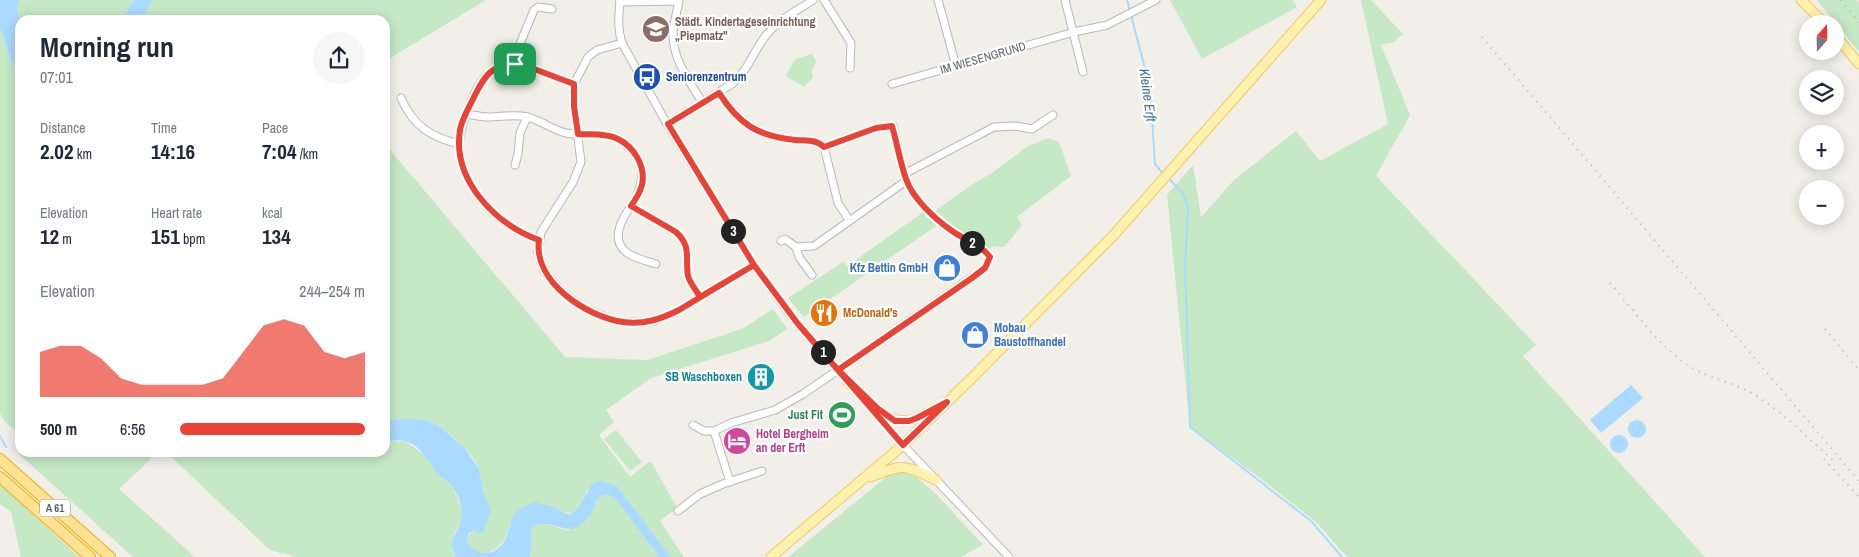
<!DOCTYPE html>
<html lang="en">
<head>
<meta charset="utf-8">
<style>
	:root { --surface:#fff; --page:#f6f6f7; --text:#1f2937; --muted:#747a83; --accent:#ea4335 }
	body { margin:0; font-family:"Archivo Narrow",sans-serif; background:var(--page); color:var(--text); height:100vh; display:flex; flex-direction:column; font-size:19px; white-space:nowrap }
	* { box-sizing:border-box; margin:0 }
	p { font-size:16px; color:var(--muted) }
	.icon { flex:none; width:28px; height:28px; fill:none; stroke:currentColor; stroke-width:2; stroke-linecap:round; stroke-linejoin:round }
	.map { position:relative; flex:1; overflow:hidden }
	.details { position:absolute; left:15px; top:15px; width:375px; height:442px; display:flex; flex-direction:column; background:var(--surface); border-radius:15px; box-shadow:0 2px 12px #0003 }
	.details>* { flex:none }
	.needle { width:32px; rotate:20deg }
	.fabs { position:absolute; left:1799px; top:15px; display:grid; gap:10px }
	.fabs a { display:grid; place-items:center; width:45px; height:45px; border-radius:50%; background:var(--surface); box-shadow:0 2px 12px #0003; font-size:25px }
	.pin { position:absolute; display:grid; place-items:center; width:42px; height:42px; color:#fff; margin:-21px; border-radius:10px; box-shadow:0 2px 8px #0006 }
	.km { position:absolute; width:25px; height:25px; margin:-12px; border-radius:50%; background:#222; color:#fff; font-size:14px; line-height:25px; text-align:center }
	.round { display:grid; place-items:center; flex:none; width:52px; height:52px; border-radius:26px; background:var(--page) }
	.overview { display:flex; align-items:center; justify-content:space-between; height:85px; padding:0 25px }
	h1 { font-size:28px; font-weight:800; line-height:38px }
	.stats { display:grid; grid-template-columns:repeat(3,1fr); gap:8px; height:85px; padding:5px 25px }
	.stats div { display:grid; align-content:center }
	.stats b { font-size:21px; font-weight:800 }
	.stats small { font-size:14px; font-weight:400 }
	.stats p { font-size:14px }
	.chart { height:140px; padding:10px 25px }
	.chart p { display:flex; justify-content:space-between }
	.chart svg { width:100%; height:90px; margin-top:5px; fill:var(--accent); opacity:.7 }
	ul { padding:0 25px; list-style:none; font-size:16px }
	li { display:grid; grid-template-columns:80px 60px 1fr; align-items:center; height:38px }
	li i { height:12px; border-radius:6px; background:var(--accent) }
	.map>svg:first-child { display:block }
</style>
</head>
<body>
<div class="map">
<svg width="1859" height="557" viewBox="0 0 1859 557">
	<rect width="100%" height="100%" fill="#f1efe8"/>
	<!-- green -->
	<g fill="#c5e8c5">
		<path d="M19 0H133L123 20H20L17 9Z"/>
		<path d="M153 0H486L385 61V20H143L148 7Z"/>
		<path d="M1170 0H1293L1297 7 1202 59Z"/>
		<path d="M1361 0H1371L1403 34 1394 42 1381 45 1410 115 1376 176 1536 345 1523 356 1705 557H1347L1316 522 1261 479 1190 427 1167 195 1193 165 1201 217 1234 180 1296 131 1320 161 1388 124Z"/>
		<path d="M1817 0H1857L1859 3V52Z"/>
		<path d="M0 27 12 63 17 68 20 67V434L4 421 0 413Z"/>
		<path d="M812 54 816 61 812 72 813 77 804 87 786 76 795 59Z"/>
		<path d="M1048 138 1059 142 1071 176 1017 217 1022 225 1004 247 994 246 989 249 969 238 935 211 973 184 992 173 1028 146Z"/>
		<path d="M385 144 565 357 647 360 742 329 773 309 787 329 769 341 651 378 606 410 614 422 599 435 630 477 649 462 652 463 677 508 660 521 684 557H671L617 486 587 490C579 509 574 521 553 507L510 524C508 530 506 538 502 543 490 557 474 557 467 540 470 531 483 519 491 511 488 504 484 496 482 489 481 483 481 476 479 470 474 452 441 423 423 420 410 418 398 422 385 420Z"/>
		<path d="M925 211 939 224 804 317 788 298 843 262 847 266Z"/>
		<path d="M616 430 642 462 630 471 604 439Z"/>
		<path d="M405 441 426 456 438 474 452 486 462 509 463 518 454 534 452 552 456 557H296L270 550 167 453 385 452V442Z"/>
		<path d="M21 452 157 453 119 489 195 557H133L18 453Z"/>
		<path d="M895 470 915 476 935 493 983 545 960 557H788Z"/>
		<path d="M0 484 79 557H21L11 512 0 504Z"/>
		<path d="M606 495 614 497 659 557H529C535 544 529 537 533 526L543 522 562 529 569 530 589 517 599 497Z"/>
	</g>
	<!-- water -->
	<g fill="#aadaff">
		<path d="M0 0H19L17 9 20 20V67H15L12 63 0 27Z"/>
		<path d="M133 0H153L148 7 143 20H123Z"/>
		<path d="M1631 385 1643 398 1601 433 1590 420Z"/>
		<path d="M411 419 426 420 439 426 464 447 479 469 483 491 491 510 483 532 479 533 475 530 469 533 467 540C474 557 494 557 504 542 509 534 509 523 514 515 519 509 527 505 534 502L553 507 566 514H571L578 508 592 484 600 481 617 486 671 557H659L614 497 606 495 599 497C595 503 594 509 590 515 568 545 557 516 533 526 529 537 535 544 529 557H456C443 539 465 528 462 510 461 503 456 491 451 485 447 480 441 478 437 473 428 461 420 444 404 441 399 439 391 441 385 442V420Z"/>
		<circle cx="1637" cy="429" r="9"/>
		<circle cx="1619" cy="444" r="9"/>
	</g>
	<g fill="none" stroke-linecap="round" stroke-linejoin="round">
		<!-- stream -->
		<g stroke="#aadaff" stroke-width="2">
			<path d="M1127 0 1130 11"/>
			<path d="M1131 15 1150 87 1155 164 1164 175"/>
			<path d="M1168 178 1183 193 1188 209 1185 265 1190 427 1311 521 1342 557"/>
			<path d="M0 436 6 447"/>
		</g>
		<defs>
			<g id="minor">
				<path d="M620 0C619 15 617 28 622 43L667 124 754 265 790 315 850 384"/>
				<path d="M824 0 851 43 850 68"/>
				<path d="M938 0 956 66"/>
				<path d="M1065 0 1083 72"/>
				<path d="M620 2 679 1C677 12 673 24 673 35 673 60 690 82 702 102"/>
				<path d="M622 43 597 50 588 57 574 84V106L581 162 573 182 541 232 538 253 544 271 562 292 584 308 612 320 624 322H643L655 321 679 310 754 265"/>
				<path d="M515 64 526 66 574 84"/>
				<path d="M892 84 1074 32 1107 25 1156 0"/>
				<path d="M719 93C740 125 756 136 795 140 806 141 816 139 824 147"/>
				<path d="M401 98C413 126 431 137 459 144 461 124 474 86 489 73 497 66 505 64 515 64L519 46 534 10 538 7 552 9"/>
				<path d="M466 114C473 115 481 117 489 117 501 117 515 114 527 117 541 120 552 130 566 133 582 136 601 132 616 138 622 140 627 146 631 150 648 167 643 187 631 206L676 232C692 247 685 257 688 276 690 283 696 290 699 297"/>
				<path d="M667 124 732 84C749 70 754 49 768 33 780 19 798 10 813 0"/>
				<path d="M459 144C461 189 498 226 539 240"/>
				<path d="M824 147 838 203 849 220"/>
				<path d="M515 165 518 154 520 133 527 117"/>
				<path d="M904 174 994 127 1015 126 1032 129 1053 115"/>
				<path d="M631 206C621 220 609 242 629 254 637 259 647 261 656 264"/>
				<path d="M781 241 785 239 796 247 814 246 906 181"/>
				<path d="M796 247 799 257 812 275"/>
				<path d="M870 407 903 445 1009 557"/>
				<path d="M693 425 704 431H714L731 423 775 410 803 394 838 370 985 268 990 257C980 244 965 240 952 231 935 219 913 199 906 179 900 162 897 143 893 126L875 128 824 147"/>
				<path d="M714 431 730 482"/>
				<path d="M678 511 700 494 723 484 762 471"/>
			</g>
			<g id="major">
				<path d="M1801 0 1825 24"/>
				<path d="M1835 35 1859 64"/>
				<path d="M847 381C864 397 885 426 911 420 920 418 928 412 936 408"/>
				<path d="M870 477C904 464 903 464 936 480"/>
				<path d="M771 557 903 445 973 377 1112 237 1321 0"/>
			</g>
			<g id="highway">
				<path d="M0 459 110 557"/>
				<path d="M0 477 90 557"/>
			</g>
		</defs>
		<!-- minor casing -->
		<use href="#minor" stroke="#b5b8bc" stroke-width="9"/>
		<!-- major casing -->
		<use href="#major" stroke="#f2c960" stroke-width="11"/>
		<!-- highway casing -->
		<use href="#highway" stroke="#f9ab00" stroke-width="12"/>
		<!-- minor -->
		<use href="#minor" stroke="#fff" stroke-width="7"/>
		<!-- major -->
		<use href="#major" stroke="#fff2af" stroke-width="9"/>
		<!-- highway -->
		<use href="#highway" stroke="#fde293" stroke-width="10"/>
		<!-- rail -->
		<g stroke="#b6b7b8" stroke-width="2" stroke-dasharray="1 6" stroke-linecap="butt">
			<path d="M1841 0 1859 22"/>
			<path d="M1482 37 1859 481"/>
			<path d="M1610 283C1634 310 1656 343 1686 364 1708 379 1736 382 1758 397 1786 415 1810 440 1834 461"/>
			<path d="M1825 329 1859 370"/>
			<path d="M1824 459 1859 497"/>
		</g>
	</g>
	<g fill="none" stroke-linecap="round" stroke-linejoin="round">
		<defs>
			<path id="route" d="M515 64 526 66 574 84V106L578 134C590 135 607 133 618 139 634 147 646 166 642 185 640 192 636 199 631 206L676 232C692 247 685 257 688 276 690 283 696 290 700 297L754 265 798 324 903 445 947 402 917 418 909 421H895L877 408 838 370 972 278 985 268 990 257C980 244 965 240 952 231 935 219 913 199 906 179 900 162 897 143 892 126L876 128 824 147C816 139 806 141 795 140 757 136 739 124 719 93L668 124 754 265 679 310C661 319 644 325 623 322 587 317 533 282 539 240 495 224 452 180 460 130 462 118 470 106 475 95 485 75 492 65 515 64"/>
		</defs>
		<!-- route casing -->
		<use href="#route" stroke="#fff" stroke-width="10"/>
		<!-- route -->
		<use href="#route" stroke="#ea4335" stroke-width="6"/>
	</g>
	<!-- icons -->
	<defs>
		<symbol id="school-disc" viewBox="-11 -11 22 22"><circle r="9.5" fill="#8d6e63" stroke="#fff"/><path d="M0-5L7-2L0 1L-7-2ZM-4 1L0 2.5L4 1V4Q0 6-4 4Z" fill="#fff"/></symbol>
		<symbol id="bus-disc" viewBox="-11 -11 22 22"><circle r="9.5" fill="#1a4fb4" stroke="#fff"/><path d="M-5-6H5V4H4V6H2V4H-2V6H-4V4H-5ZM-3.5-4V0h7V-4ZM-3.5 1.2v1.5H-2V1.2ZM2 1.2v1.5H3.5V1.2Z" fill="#fff"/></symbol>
		<symbol id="shop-disc" viewBox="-11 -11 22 22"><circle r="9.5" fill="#3f7fe0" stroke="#fff"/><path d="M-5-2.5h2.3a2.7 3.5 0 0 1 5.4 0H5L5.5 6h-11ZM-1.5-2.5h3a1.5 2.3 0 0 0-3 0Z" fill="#fff"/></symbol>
		<symbol id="restaurant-disc" viewBox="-11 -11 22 22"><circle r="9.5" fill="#e8710a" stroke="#fff"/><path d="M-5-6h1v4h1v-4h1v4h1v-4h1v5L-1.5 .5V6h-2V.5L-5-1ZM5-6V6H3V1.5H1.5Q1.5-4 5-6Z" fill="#fff"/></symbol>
		<symbol id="building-disc" viewBox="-11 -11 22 22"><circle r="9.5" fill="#0f9aa8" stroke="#fff"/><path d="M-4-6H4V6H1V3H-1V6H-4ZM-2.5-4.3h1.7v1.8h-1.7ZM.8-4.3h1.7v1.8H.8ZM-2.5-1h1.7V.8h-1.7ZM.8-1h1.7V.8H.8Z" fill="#fff"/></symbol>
		<symbol id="stadium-disc" viewBox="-11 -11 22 22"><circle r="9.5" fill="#2e9e5b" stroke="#fff"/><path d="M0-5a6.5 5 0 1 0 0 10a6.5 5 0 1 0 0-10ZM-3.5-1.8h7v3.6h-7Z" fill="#fff"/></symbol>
		<symbol id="hotel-disc" viewBox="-11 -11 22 22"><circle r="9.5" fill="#d1479c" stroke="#fff"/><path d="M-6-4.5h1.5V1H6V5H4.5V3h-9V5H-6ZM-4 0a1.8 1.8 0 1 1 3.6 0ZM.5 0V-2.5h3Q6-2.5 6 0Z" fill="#fff"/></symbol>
	</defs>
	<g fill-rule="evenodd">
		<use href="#school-disc" x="640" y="13" width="32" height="32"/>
		<use href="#bus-disc" x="631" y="61" width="32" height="32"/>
		<use href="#shop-disc" x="931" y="252" width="32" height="32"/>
		<use href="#restaurant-disc" x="808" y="297" width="32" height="32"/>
		<use href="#shop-disc" x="959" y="319" width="32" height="32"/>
		<use href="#building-disc" x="745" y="361" width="32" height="32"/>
		<use href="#stadium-disc" x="826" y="399" width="32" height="32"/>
		<use href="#hotel-disc" x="721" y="425" width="32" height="32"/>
	</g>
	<g text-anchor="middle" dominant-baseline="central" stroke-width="4.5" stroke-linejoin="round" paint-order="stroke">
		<!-- shield labels -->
		<rect fill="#fff" stroke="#8f9295" stroke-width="1" x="40" y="499.5" width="30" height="17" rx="4"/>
		<g font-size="11" font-weight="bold" fill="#5f6368">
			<text x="55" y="508">A 61</text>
		</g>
		<!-- education labels -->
		<g font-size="12" font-weight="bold" fill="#785e54" stroke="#fff" text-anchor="start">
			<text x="675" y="22">Städt. Kindertageseinrichtung<tspan x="675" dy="14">„Piepmatz"</tspan></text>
		</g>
		<!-- street labels -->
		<g font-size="12" fill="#5f6368" stroke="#fff">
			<text transform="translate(983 58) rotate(-16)">IM WIESENGRUND</text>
		</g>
		<!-- transit labels -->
		<g font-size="12" font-weight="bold" fill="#164399" stroke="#fff" text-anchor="start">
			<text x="666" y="77">Seniorenzentrum</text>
		</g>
		<!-- shop labels -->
		<g font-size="12" font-weight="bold" fill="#366cbe" stroke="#fff" text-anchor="end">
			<text x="928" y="268">Kfz Bettin GmbH</text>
			<text x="994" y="328" text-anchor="start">Mobau<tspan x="994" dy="14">Baustoffhandel</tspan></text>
		</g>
		<!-- food labels -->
		<g font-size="12" font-weight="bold" fill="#c56008" stroke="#fff" text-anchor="start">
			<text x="843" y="313">McDonald's</text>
		</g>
		<!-- culture labels -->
		<g font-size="12" font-weight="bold" fill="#0d838f" stroke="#fff" text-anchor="end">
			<text x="742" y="377">SB Waschboxen</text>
		</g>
		<!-- leisure labels -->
		<g font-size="12" font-weight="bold" fill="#27864d" stroke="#fff" text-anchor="end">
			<text x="823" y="415">Just Fit</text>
		</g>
		<!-- hotel labels -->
		<g font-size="12" font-weight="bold" fill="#b23c85" stroke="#fff" text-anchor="start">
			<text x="756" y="434">Hotel Bergheim<tspan x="756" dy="14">an der Erft</tspan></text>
		</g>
		<!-- water labels -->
		<g font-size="14" font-style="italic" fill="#4174aa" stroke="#fff">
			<text transform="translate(1148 95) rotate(82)">Kleine Erft</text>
		</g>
	</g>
</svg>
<div class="fabs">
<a><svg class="needle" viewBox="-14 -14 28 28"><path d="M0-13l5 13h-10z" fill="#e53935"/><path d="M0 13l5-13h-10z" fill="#747a83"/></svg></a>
<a><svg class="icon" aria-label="layers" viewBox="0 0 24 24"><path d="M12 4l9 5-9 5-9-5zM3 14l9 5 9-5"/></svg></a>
<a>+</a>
<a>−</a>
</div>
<div class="pin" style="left:515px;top:64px;background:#1e9e55"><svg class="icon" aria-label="arrive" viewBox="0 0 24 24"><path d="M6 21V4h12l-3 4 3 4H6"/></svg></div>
<b class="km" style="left:823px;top:352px">1</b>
<b class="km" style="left:972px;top:243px">2</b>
<b class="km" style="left:733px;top:231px">3</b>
<section class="details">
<div class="overview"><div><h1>Morning run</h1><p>07:01</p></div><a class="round"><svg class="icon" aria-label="share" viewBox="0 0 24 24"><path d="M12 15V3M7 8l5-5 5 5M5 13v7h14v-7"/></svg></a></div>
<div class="stats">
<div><p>Distance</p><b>2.02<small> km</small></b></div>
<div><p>Time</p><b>14:16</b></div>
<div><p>Pace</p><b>7:04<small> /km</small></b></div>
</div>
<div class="stats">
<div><p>Elevation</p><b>12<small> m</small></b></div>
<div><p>Heart rate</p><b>151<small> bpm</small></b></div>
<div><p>kcal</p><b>134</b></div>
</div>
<div class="chart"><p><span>Elevation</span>244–254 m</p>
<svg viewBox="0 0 160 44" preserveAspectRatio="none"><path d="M0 44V22L10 19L20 19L30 25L40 35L50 38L60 38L70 38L80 38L90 35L100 22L110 9L120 6L130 9L140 22L150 25L160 22V44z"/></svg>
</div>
<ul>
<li><b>500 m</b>6:56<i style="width:100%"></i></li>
</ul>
</section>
</div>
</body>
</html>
